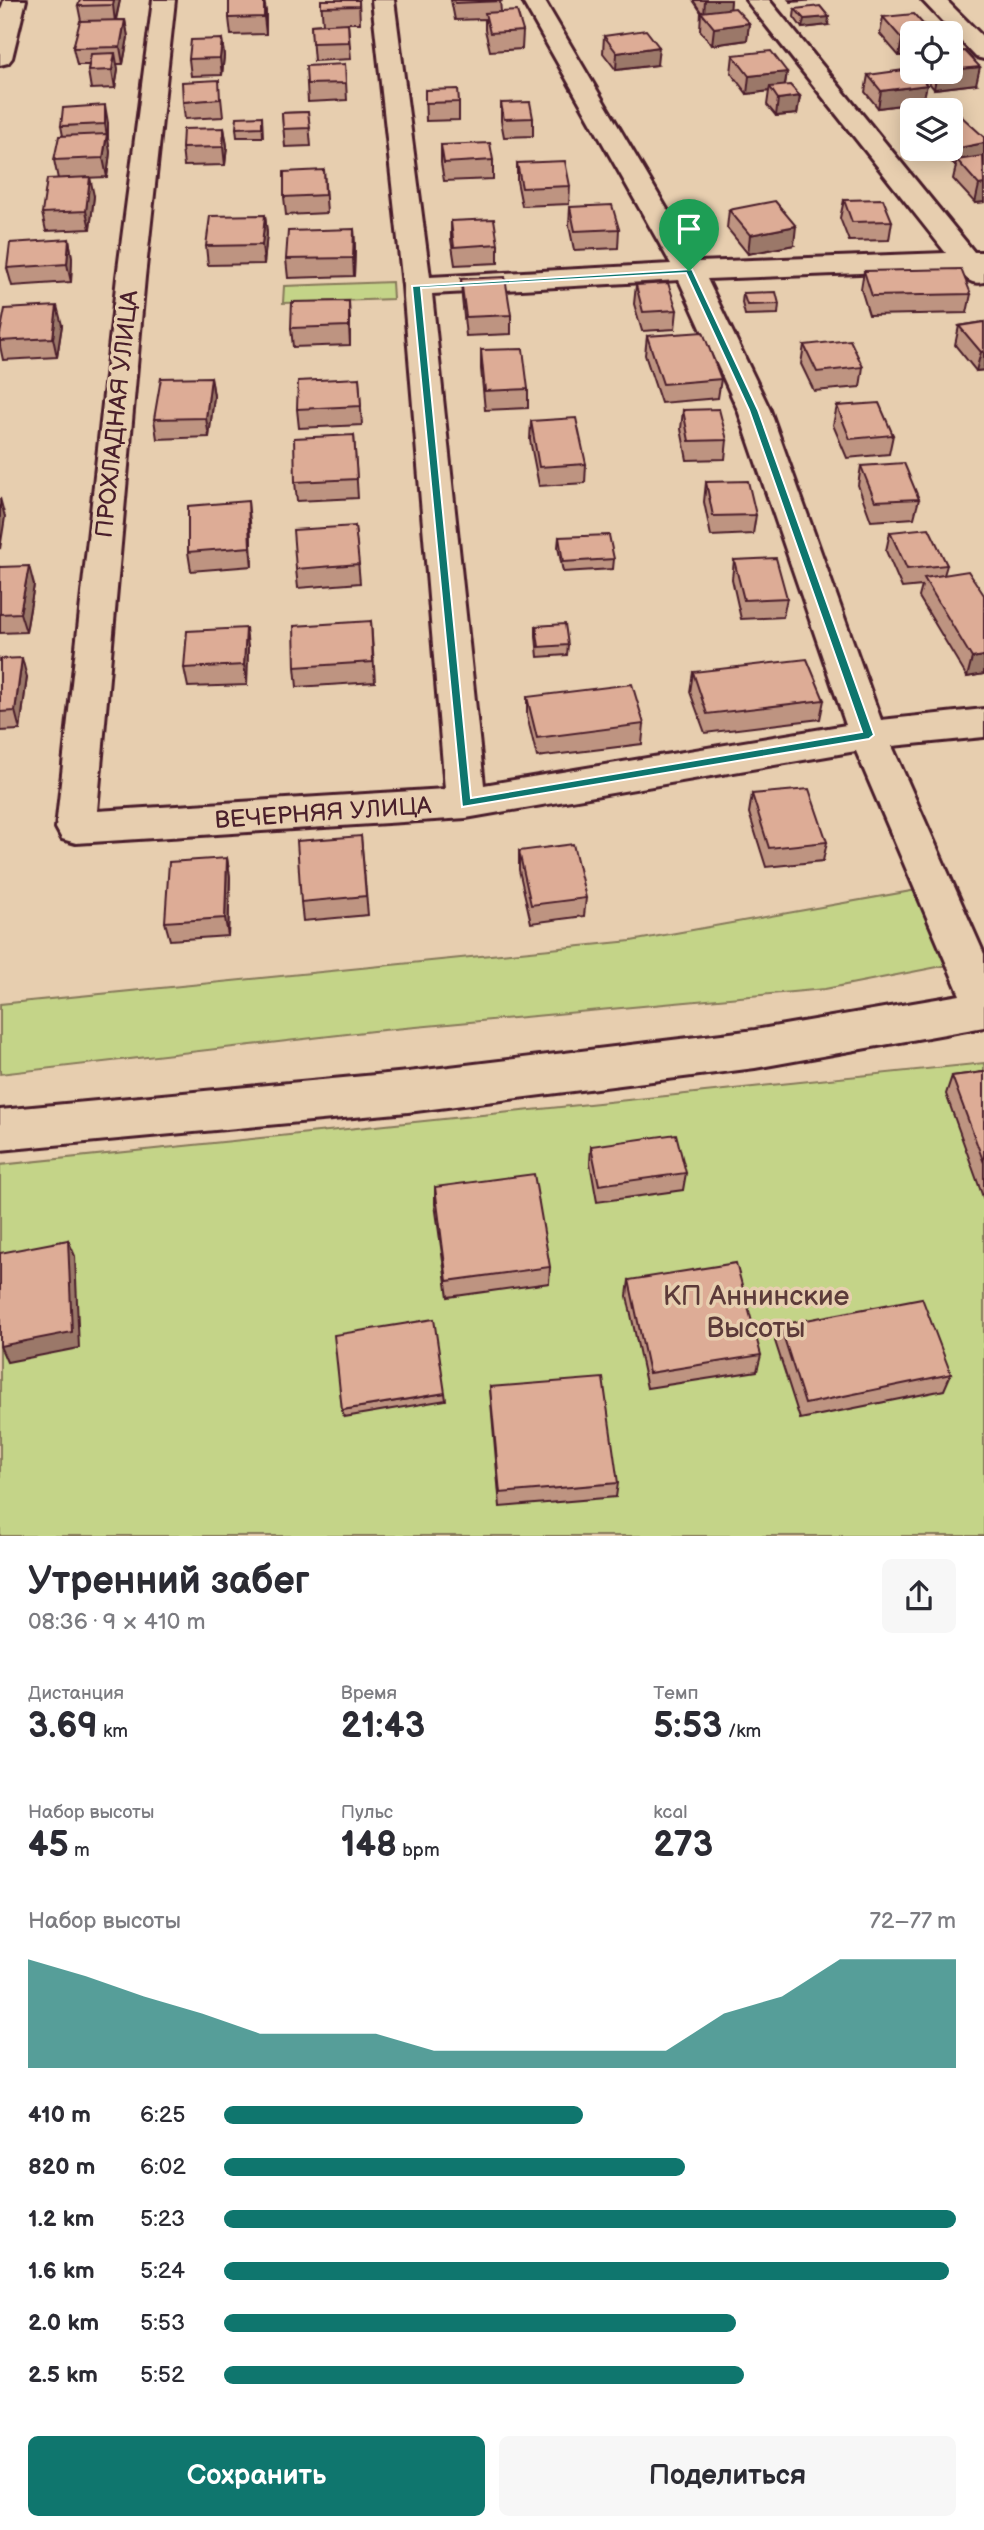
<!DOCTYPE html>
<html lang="ru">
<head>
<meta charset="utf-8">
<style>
	:root { --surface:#fff; --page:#f7f7f7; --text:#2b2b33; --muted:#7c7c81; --accent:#0f766e }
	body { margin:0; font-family:"Balsamiq Sans",sans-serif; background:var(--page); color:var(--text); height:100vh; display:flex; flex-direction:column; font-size:26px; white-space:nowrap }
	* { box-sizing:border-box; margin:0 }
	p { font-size:23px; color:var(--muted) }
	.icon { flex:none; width:38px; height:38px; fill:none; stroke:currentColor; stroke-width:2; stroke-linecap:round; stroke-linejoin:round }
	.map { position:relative; height:1536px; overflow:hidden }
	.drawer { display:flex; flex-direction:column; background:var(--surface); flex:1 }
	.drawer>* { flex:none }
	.buttons { position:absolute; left:900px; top:21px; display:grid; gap:14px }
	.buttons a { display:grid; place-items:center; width:63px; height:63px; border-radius:10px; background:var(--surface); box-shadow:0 4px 18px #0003; font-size:35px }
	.pin { position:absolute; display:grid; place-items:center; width:60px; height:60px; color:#fff; margin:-72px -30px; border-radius:50% 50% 50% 0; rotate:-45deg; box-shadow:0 0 7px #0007 }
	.pin .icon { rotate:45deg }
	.round { display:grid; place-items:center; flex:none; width:74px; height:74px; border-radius:10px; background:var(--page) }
	.summary { display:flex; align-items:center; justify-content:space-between; height:119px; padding:0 28px }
	h1 { font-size:38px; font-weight:700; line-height:52px }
	.stats { display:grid; grid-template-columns:repeat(3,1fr); gap:10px; height:119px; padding:7px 28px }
	.stats div { display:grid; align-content:center }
	.stats b { font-size:35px; font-weight:700 }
	.stats small { font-size:19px; font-weight:400 }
	.stats p { font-size:19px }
	.chart { height:196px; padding:14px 28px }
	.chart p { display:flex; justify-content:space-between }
	.chart svg { width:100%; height:126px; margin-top:7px; fill:var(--accent); opacity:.7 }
	.primary-button { display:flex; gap:14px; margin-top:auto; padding:14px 28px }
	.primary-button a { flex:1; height:80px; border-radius:10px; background:var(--accent); color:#fff; font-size:28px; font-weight:700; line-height:80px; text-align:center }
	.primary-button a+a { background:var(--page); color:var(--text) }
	ul { padding:0 28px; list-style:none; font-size:23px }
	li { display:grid; grid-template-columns:112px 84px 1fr; align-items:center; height:52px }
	li i { height:18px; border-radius:9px; background:var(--accent) }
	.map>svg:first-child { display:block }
</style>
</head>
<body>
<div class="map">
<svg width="984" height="1536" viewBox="0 0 984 1536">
	<rect width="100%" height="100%" fill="#e7ceaf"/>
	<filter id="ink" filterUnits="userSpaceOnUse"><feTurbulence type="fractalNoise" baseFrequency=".0143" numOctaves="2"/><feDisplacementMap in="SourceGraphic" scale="14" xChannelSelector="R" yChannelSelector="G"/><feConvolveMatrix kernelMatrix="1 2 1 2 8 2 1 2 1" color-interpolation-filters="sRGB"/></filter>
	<g filter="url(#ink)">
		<!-- green -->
		<g fill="#c4d488" stroke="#877a5a" stroke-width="2">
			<path d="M392 282 393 299 283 303 284 286Z"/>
			<path d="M917 890 948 965 825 989 373 1031 0 1074V1004L631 941Z"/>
			<path d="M984 1063V1536H0V1165Z"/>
		</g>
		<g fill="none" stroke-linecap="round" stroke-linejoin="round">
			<defs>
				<g id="street">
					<path d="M4 0H26L12 58 8 63 0 65V13Z"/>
					<path d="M153 0H175L145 277 97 811 445 789 403 286 372 0H394L430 277 671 264 522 0H544L698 262 946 253 746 0H769L974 252H984V282C971 285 966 279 959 269L707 279 770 410 881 720 984 709V737L892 746 984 954V1027L755 1068 408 1112 0 1150V1110L408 1072 755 1030 960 995 856 751 466 818 76 843 62 839 56 828 117 277ZM679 280 738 410 846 725 484 785 432 294Z"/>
					<path d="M922 0H946L984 38V59L976 57Z"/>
				</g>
			</defs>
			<!-- street casing -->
			<use href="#street" stroke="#4a1f2b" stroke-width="6"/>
			<!-- street -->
			<use href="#street" fill="#e7ceaf" fill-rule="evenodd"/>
		</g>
		<!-- wall -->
		<g fill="#be9481" stroke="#4a1f2b" stroke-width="2">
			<path d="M120 0 116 20H125L128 37 123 64H117L118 70 115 88 91 89 88 71 89 65H77L73 48 81 21 78 6Z"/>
			<path d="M321 0H359L360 23H348L351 59 314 61 311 25 323 24Z"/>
			<path d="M451 0H500L501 12 523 31 522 49 490 51 485 30V19L455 20Z"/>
			<path d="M693 0H731L730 8 749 23 747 40 712 45 700 30 701 12Z"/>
			<path d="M789 0H817L791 2Z"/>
			<path d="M795 9 828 25 802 28 794 17Z"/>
			<path d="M266 11V34L231 35 229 18Z"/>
			<path d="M883 17 912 33V55L899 56 880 34Z"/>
			<path d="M604 36 657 65 616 70 603 53Z"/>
			<path d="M222 39 224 56 222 75 191 76 189 59Z"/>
			<path d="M733 55 787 72 785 85 800 96 797 114 776 116 767 105 769 91 747 94 731 73Z"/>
			<path d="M345 64 347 100 308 102 307 84Z"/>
			<path d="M920 72H950L976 84 934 89Z"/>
			<path d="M868 75 923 102 878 108 865 92Z"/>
			<path d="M425 90 459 102V120L426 121Z"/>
			<path d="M221 98 223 117 185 119 183 102Z"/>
			<path d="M501 103 533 118V136L504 137 501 121Z"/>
			<path d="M308 112 311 146 285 147 282 113Z"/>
			<path d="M262 116 263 137H237L236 128Z"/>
			<path d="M950 118 984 137V202L975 203 953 179 956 166 937 149H950Z"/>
			<path d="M108 123V139L110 152 107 177 58 179 54 160 63 136 61 126Z"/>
			<path d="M224 128 227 146 225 165 184 166 182 148Z"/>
			<path d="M441 145 493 160V179L444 181 441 163Z"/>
			<path d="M517 163 570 186 569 204 522 206 517 181Z"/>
			<path d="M324 170 327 213 286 215 284 197Z"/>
			<path d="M94 196 90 229 46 231 42 213Z"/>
			<path d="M844 200 892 221 889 240 849 241 840 218Z"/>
			<path d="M570 207 619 229 618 248 574 250 569 225Z"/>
			<path d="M729 210 794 245 748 254 727 228Z"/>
			<path d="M265 215 267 233 264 264 208 265 206 246Z"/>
			<path d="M451 221 498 244V263L455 265 451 239Z"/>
			<path d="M354 229 355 248 354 276 288 278 286 259Z"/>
			<path d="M69 239 72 258 71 282 12 286 7 268Z"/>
			<path d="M864 271 971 294 967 313 869 315 861 289Z"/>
			<path d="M461 279 511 315V334L466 336 462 298Z"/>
			<path d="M636 285 677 310 675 329 642 331 634 304Z"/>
			<path d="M743 293 779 304 778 314 745 315 742 303Z"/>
			<path d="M350 319V345L293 347 291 328Z"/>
			<path d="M984 322V370L976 371 955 345 959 326Z"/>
			<path d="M62 325 57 357 3 360 0 346V334Z"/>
			<path d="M647 336 721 379 718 398 661 403 645 355Z"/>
			<path d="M804 345 863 367 860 387 814 391 801 364Z"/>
			<path d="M481 350 528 389V408L485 410 481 369Z"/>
			<path d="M211 377 214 396 209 437 157 439 154 419Z"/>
			<path d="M359 378 362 425 299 428 297 409Z"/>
			<path d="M837 406 893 435 889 454 847 458 833 425Z"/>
			<path d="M683 410 727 440 725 459 687 460 681 429Z"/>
			<path d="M531 421 586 464 585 483 539 486 530 440Z"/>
			<path d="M354 435 358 498 297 501 295 482Z"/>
			<path d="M861 466 919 499 914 518 871 521 858 485Z"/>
			<path d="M706 482 756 515 753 534 711 536 704 502Z"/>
			<path d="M250 521 252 566 191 571 188 552Z"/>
			<path d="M355 526 360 583 298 588 296 569Z"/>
			<path d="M890 532 947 565 944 575 984 595V674L967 677 919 597 922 586 902 588 886 551Z"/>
			<path d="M559 537 614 559 613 569 563 572 558 547Z"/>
			<path d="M734 560 787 598 783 617 741 619 732 579Z"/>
			<path d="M0 567 34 585 26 632 0 633Z"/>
			<path d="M371 621 375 682 297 687 295 667Z"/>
			<path d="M536 626 568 645 567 655 538 657 536 636Z"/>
			<path d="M248 647 247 685 188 687 184 668Z"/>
			<path d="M0 659 27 677 20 730 0 731Z"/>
			<path d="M693 672 824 700 820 719 705 733 690 692Z"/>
			<path d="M527 697 644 724 642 744 537 757 527 716Z"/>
			<path d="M752 794 827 842 823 861 766 867 749 813Z"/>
			<path d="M361 836 368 915 303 921 301 902Z"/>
			<path d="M519 851 586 898 584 916 531 923 519 870Z"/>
			<path d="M227 858 230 877 228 936 170 940 165 922Z"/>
			<path d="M984 1072V1200L946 1094 952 1076Z"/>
			<path d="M591 1146 686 1173 683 1190 597 1202 590 1163Z"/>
			<path d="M435 1187 550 1267 549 1283 448 1297 435 1204Z"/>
			<path d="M629 1280 761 1355 757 1371 647 1388 627 1296Z"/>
			<path d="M780 1325 951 1374 944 1390 800 1419 775 1341Z"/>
			<path d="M490 1387 618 1483 616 1497 500 1507 491 1402Z"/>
			<path d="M445 1393 446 1400 344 1417 342 1410Z"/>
		</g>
		<!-- shaded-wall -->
		<g fill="#9b7869" stroke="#4a1f2b" stroke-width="2">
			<path d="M114 0H120L115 22 113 5Z"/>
			<path d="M264 0 266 11V34L264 17Z"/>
			<path d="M705 0H731L730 13 704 16Z"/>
			<path d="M829 17 828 25 802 28 804 19Z"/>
			<path d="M125 20 128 37 123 64 120 47Z"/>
			<path d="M749 23 747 40 712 45 714 28Z"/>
			<path d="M912 38V55L899 56 902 39Z"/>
			<path d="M222 39 224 56 222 75 220 58Z"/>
			<path d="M659 47 657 65 616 70 617 53Z"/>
			<path d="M115 53 118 70 115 88 112 70Z"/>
			<path d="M980 67 976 84 934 89 937 72H950V70Z"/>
			<path d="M787 72 784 89 770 87 769 91 747 94 749 76Z"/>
			<path d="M927 85 923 102 878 108 881 91Z"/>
			<path d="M800 96 797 114 776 116 778 99Z"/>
			<path d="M105 105 108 123V139L110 152 107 177 103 158 107 136 105 124Z"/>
			<path d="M224 128 227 146 225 165 223 147Z"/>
			<path d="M984 143V160H957L955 166 959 148Z"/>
			<path d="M90 177 94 196 90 229 86 211Z"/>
			<path d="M984 184V202L975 203 979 185Z"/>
			<path d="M265 215 267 233 264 264 262 245Z"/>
			<path d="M796 226 794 245 748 254 750 235Z"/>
			<path d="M354 229 355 248 354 276 353 258Z"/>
			<path d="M69 239 72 258 71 282 67 264Z"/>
			<path d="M349 301 350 319V345L349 326Z"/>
			<path d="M57 306 62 325 57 357 53 338Z"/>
			<path d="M984 351V370L976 371 981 352Z"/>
			<path d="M211 377 214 396 209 437 206 418Z"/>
			<path d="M0 498 5 517 0 549Z"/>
			<path d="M248 501 250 521 252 566 250 547Z"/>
			<path d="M29 566 34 585 26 632 20 613Z"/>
			<path d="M246 628 248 647 247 685 244 665Z"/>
			<path d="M984 656V674L967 677 972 658Z"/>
			<path d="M22 658 27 677 20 730 15 711Z"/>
			<path d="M227 858 230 877 228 936 225 918Z"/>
			<path d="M68 1240 75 1256 79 1348 7 1362 0 1346Z"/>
		</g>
		<!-- building -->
		<g fill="#ddac96" stroke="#4a1f2b" stroke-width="2">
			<path d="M80 0H114L113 5 78 6Z"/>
			<path d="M229 0H264V17L229 18Z"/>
			<path d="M321 0H359V6L321 7Z"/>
			<path d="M454 0H500L501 1 455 3Z"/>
			<path d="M820 6 829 17 804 19 795 9Z"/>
			<path d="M735 8 749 23 714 28 701 12Z"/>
			<path d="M517 11 523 31 490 33 485 13Z"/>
			<path d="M914 14 931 33H912V38L902 39 883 17Z"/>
			<path d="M125 20 120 47 73 48 80 21Z"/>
			<path d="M348 23 349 42 312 43 311 25Z"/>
			<path d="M646 30 659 47 617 53 604 36Z"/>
			<path d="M222 39 220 58 189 59 191 40Z"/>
			<path d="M771 51 787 72 749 76 733 55Z"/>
			<path d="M965 51 980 67 950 70V52Z"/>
			<path d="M115 53 112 70 88 71 91 54Z"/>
			<path d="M345 64 346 83 307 84 306 66Z"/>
			<path d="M912 69V72H915L927 85 881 91 868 75Z"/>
			<path d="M219 80 220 99 183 102 182 82Z"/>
			<path d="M790 85 800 96 778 99 770 87Z"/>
			<path d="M458 89 459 102 425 103V90Z"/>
			<path d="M530 102 533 118 504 119 501 103Z"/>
			<path d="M105 105V124L61 126 63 108Z"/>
			<path d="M308 112 310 128 283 129 282 113Z"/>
			<path d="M262 116V127L236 128 237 117Z"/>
			<path d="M961 116 984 137V143L959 148 950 140V118Z"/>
			<path d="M224 128 223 147 182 148 183 129Z"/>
			<path d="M107 134 103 158 54 160 59 136Z"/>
			<path d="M490 143 493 160 444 163 441 145Z"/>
			<path d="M983 156 984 184 979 185 957 160Z"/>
			<path d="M565 161 570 186 522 188 517 163Z"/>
			<path d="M324 170 325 195 284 197V172Z"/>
			<path d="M90 177 86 211 42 213 47 179Z"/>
			<path d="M883 199 892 221 852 222 844 200Z"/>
			<path d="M775 201 796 226 750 235 729 210Z"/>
			<path d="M612 205 619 229 575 231 570 207Z"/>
			<path d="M265 215 262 245 206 246 210 216Z"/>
			<path d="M494 219 498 244 454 247 451 221Z"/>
			<path d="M354 229 353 258 286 259 288 231Z"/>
			<path d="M69 239 67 264 7 268 10 243Z"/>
			<path d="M961 269 971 294 872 296 864 271Z"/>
			<path d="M505 277 511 315 466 317 461 279Z"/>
			<path d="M668 283 677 310 643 312 636 285Z"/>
			<path d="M776 292 779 304 747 305 743 293Z"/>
			<path d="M349 301V326L291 328 292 302Z"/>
			<path d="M57 306 53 338 0 341V334L5 309Z"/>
			<path d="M984 322V351L981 352 959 326Z"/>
			<path d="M703 332 721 379 663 384 647 336Z"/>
			<path d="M850 340 863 367 817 372 804 345Z"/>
			<path d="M523 349 528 389 485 391 481 350Z"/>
			<path d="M211 377 206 418 154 419 161 378Z"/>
			<path d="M359 378 361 406 297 409 298 381Z"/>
			<path d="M879 403 893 435 850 439 837 406Z"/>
			<path d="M719 409 727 440 689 441 683 410Z"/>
			<path d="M576 418 586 464 539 467 531 421Z"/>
			<path d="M354 435 357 479 295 482 294 438Z"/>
			<path d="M904 463 919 499 875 501 861 466Z"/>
			<path d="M748 481 756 515 713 516 706 482Z"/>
			<path d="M248 501 250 547 188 552V506Z"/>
			<path d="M355 526 359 564 296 569 293 530Z"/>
			<path d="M929 528 947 565 907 569 890 532Z"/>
			<path d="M609 535 614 559 563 562 559 537Z"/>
			<path d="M776 558 787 598 744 600 734 560Z"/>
			<path d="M29 566 20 613 0 614V567Z"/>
			<path d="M968 571 984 595V656L972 658 924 578Z"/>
			<path d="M371 621 373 662 295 667 294 626Z"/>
			<path d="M565 624 568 645 539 647 536 626Z"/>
			<path d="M246 628 244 665 184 668 187 631Z"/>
			<path d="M22 658 15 711 0 712V659Z"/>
			<path d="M807 659 824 700 707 714 693 672Z"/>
			<path d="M632 684 644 724 537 738 527 697Z"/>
			<path d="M809 789 827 842 769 848 752 794Z"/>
			<path d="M361 836 366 896 301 902 297 841Z"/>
			<path d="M573 844 586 898 531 905 519 851Z"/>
			<path d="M227 858 225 918 165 922 169 862Z"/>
			<path d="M984 1072V1163L952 1076Z"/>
			<path d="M676 1134 686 1173 599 1185 591 1146Z"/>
			<path d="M534 1174 550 1267 447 1281 435 1187Z"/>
			<path d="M68 1240 72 1332 0 1346V1253Z"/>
			<path d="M736 1263 761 1355 649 1373 629 1280Z"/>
			<path d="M922 1298 951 1374 805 1404 780 1325Z"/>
			<path d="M434 1319 445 1393 342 1410 334 1335Z"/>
			<path d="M603 1378 618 1483 500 1493 490 1387Z"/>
		</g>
	</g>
	<!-- route -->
	<path fill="#0f766e" stroke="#fff" stroke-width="2" fill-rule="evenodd" d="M692 269 758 410 874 735 869 739 462 807 412 286ZM686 273 749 410 862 732 471 798 421 288Z"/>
	<g text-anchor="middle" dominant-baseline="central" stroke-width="7" stroke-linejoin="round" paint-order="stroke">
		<!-- street labels -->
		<g font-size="24" fill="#4a1f2b" stroke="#e7ceaf">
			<text transform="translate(117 414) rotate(-84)">ПРОХЛАДНАЯ УЛИЦА</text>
			<text transform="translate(323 813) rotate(-4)">ВЕЧЕРНЯЯ УЛИЦА</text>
		</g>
		<!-- near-park labels -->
		<g font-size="28" fill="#5c3a39" stroke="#e7ceaf">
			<text x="756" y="1296">КП Аннинские<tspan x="756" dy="32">Высоты</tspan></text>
		</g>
	</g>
</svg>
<div class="buttons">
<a><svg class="icon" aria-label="locate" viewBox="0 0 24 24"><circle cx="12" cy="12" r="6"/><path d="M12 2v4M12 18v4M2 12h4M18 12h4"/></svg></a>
<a><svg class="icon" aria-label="layers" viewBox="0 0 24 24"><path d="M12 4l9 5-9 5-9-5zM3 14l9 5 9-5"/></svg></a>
</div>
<div class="pin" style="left:689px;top:271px;background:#1e9e55"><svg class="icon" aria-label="arrive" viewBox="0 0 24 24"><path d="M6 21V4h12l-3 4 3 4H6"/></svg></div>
</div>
<section class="drawer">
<div class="summary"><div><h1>Утренний забег</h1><p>08:36 · 9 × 410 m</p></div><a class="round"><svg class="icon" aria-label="share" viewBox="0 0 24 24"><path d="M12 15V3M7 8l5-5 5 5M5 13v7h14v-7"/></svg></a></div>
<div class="stats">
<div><p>Дистанция</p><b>3.69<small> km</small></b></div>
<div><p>Время</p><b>21:43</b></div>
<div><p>Темп</p><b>5:53<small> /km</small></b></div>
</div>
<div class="stats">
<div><p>Набор высоты</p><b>45<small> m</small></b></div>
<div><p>Пульс</p><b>148<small> bpm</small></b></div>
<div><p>kcal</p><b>273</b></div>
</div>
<div class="chart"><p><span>Набор высоты</span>72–77 m</p>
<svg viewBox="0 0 160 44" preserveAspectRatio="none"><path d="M0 44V6L10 12L20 19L30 25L40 32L50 32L60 32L70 38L80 38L90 38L100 38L110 38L120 25L130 19L140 6L150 6L160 6V44z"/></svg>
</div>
<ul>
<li><b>410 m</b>6:25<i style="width:49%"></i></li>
<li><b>820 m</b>6:02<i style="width:63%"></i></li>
<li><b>1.2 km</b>5:23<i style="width:100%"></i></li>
<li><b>1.6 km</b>5:24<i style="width:99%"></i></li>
<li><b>2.0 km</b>5:53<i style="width:70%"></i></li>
<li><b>2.5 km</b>5:52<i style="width:71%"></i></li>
</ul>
<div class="primary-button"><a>Сохранить</a><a>Поделиться</a></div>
</section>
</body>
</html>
